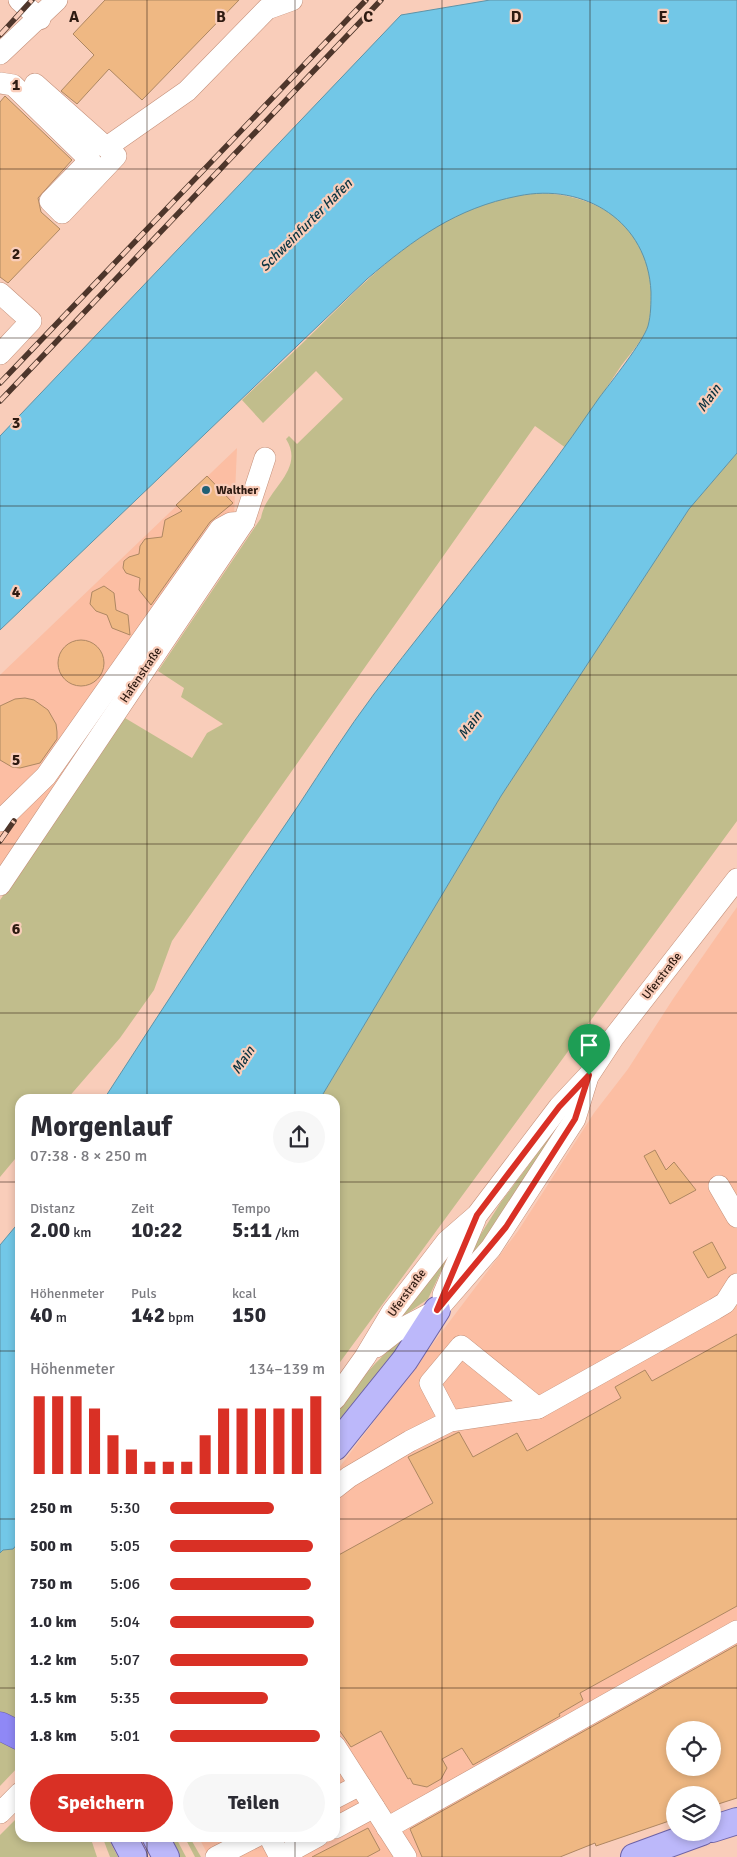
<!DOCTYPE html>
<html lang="de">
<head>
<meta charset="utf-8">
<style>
	:root { --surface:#fff; --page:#f7f7f7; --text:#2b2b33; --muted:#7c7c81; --accent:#d93025 }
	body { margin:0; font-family:Signika,sans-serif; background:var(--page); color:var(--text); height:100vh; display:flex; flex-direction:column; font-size:19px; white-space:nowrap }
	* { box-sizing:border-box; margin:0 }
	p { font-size:16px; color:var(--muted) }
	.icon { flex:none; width:28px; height:28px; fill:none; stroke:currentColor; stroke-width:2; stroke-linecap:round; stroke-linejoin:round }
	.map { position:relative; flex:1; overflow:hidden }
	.details { position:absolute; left:15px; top:1094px; width:325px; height:748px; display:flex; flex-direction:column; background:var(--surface); border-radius:15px; box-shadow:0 2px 8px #0003 }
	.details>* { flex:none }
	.buttons { position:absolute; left:666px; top:1721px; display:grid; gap:10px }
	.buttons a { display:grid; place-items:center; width:55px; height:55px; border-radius:50%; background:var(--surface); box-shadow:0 2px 8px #0003; font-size:25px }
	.pin { position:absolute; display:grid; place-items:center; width:42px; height:42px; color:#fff; margin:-51px -21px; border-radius:50% 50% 50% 0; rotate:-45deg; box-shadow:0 0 5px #0007 }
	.pin .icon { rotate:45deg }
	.round { display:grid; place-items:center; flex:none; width:52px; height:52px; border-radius:26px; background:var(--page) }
	.overview { display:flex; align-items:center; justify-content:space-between; height:85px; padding:0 15px }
	h1 { font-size:28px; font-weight:700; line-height:38px }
	.stats { display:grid; grid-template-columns:repeat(3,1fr); gap:8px; height:85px; padding:5px 15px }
	.stats div { display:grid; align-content:center }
	.stats b { font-size:21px; font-weight:700 }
	.stats small { font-size:14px; font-weight:400 }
	.stats p { font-size:14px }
	.chart { height:140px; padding:10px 15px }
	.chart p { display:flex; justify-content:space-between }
	.chart svg { width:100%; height:90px; margin-top:5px; stroke:var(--accent); stroke-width:6 }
	.action { display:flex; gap:10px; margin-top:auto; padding:10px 15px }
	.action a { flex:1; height:58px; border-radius:30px; background:var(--accent); color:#fff; font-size:20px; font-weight:700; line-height:58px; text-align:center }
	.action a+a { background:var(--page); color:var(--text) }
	ul { padding:0 15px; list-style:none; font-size:16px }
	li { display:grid; grid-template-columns:80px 60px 1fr; align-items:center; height:38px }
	li i { height:12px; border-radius:6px; background:var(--accent) }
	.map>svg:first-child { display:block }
</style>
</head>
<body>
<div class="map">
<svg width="737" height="1857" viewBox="0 0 737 1857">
	<rect width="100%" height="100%" fill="#f9cdba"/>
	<!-- built -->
	<g fill="#fcbea3" fill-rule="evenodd">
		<path d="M237 448 234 517 0 866V675Z"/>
		<path d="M737 907V1798L713 1806 712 1795H675V1819L596 1846 595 1843 560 1857H209L198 1836H335V1473L518 1231 594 1113 628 1069 673 999ZM675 1730H712V1768H675Z"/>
	</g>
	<!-- green -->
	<g fill="#c1bd8c">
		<path d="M539 193C600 195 649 226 651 291 651 302 652 318 647 329 641 342 630 354 621 366 603 393 584 421 566 448L535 426 172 941 154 990 120 1038 67 1099H20V1153L0 1177V900L125 718 192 758 207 733 223 724 181 697 184 688 158 671 261 518C265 490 306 470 286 439L289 436 297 444 343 399 316 371 263 423 242 400C267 376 293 353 317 329 382 264 443 202 539 193Z"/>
		<path d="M737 453V821L335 1369V1099H320L501 796 689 509Z"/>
		<path d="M566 1115 474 1256 469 1253 501 1202Z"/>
		<path d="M452 1248 428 1299 402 1317 400 1316Z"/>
		<path d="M405 1339 335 1429C335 1426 334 1421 335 1418 339 1402 390 1343 405 1339Z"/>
		<path d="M20 1541V1765L0 1786V1553L3 1550 13 1548Z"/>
		<path d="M20 1815V1836H90L97 1857H0V1835Z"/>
		<path d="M102 1836H107L118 1857H110Z"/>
		<path d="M170 1836H175L186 1857H178Z"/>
		<path d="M184 1836H189L201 1857H195Z"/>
	</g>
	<!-- water -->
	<g fill="#72c7e7" stroke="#5e93a7">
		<path d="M490 0H737V453L689 509 501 796 320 1099H104C168 1000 232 902 298 806 323 768 347 730 374 694 449 596 529 501 599 398 611 382 643 342 648 326 651 315 651 303 651 292 648 222 585 182 518 196 456 208 414 239 367 279L0 630V436L401 15Z"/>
		<path d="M20 1221V1541L13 1549 3 1550 0 1553V1245Z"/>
	</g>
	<!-- building -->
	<g fill="#efb883" stroke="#ae8762" fill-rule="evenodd">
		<path d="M105 0H239L142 100 109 69 77 104 61 91 94 55 73 34Z"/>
		<path d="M5 96 72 160 38 198 41 212 60 229 8 283 0 277V102Z"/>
		<path d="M207 476 233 503 210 522 151 605 139 590 140 578 126 573 123 568 124 561 129 557 139 554 140 546 145 539 162 537 165 520 182 511 176 505Z"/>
		<path d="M104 586 114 593 116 610 128 615 130 635 112 628 107 615 96 611 90 604 92 592Z"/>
		<circle cx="81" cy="663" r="23"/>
		<path d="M25 698 34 700 48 710 56 724 57 732V739L40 763 20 768 12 767 0 760V706L15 699Z"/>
		<path d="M655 1150 666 1170 674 1162 696 1190 670 1204 644 1156Z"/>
		<path d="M712 1242 726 1268 708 1278 693 1252Z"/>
		<path d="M737 1334V1606L580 1693 583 1700 559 1714 560 1716 473 1765 462 1748 442 1759 447 1768 441 1779 427 1787 413 1784 410 1778 408 1779 381 1731 351 1747 335 1724V1584L339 1581 335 1573V1557L433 1503 408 1457 459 1432 473 1457 517 1433 527 1451 621 1398 615 1387 645 1370 652 1381Z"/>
		<path d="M737 1645V1798L712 1806V1795H675V1819L596 1846 595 1843 560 1857H422L410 1829ZM675 1730H712V1768H675Z"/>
		<path d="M368 1828 380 1850 367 1857H312Z"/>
	</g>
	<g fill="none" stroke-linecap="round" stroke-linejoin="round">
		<defs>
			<g id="minor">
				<path d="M19 0 40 19"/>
				<path d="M0 54 57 0"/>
				<path d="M0 83 13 85 90 160 50 201 62 213 116 156 35 84"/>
				<path d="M107 147 187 91 267 9 292 0"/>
				<path d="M0 293 31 321 0 354"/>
				<path d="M0 821 46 776 220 529 231 523 244 522"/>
				<path d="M0 885 244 522 265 458"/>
				<path d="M719 1186 737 1217"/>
				<path d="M443 1295 475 1220"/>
				<path d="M376 1347 395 1332 437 1310 491 1248 575 1119 587 1080"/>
				<path d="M335 1399 365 1357 392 1312 427 1267 447 1241 477 1215 559 1107 589 1075 614 1037 737 879"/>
				<path d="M450 1421 430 1383 461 1346 538 1408"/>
				<path d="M335 1488 349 1477 410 1441 450 1421 538 1408 715 1309 725 1303 737 1284"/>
				<path d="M335 1746 406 1857"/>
				<path d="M335 1798 360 1785"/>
				<path d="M0 1813 20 1793"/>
				<path d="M335 1828 374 1807"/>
				<path d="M387 1828 737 1631"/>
				<path d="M269 1836 280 1857 318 1836"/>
				<path d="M216 1857 257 1836"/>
			</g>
			<g id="major">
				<path d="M335 1447 405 1360 437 1310"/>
				<path d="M712 1829 737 1821"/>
				<path d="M123 1836 134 1857"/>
				<path d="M155 1836 166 1857"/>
				<path d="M634 1857 702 1832"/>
			</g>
			<path id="highway" d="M0 1726 20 1736"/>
		</defs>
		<!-- minor casing -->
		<use href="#minor" stroke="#c4907a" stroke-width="22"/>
		<!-- major casing -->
		<use href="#major" stroke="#6d62a6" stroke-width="28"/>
		<!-- highway casing -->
		<use href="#highway" stroke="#6d62a6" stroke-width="29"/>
		<!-- minor -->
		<use href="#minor" stroke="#fff" stroke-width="21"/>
		<!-- major -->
		<use href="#major" stroke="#bcb8fa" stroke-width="26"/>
		<!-- highway -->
		<use href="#highway" stroke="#8f88f6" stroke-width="28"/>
		<defs>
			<g id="rail">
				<path d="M0 35 32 0"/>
				<path d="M0 383 366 0"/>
				<path d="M0 401 381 0"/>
				<path d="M0 841 14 821"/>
			</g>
		</defs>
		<!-- rail casing -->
		<use href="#rail" stroke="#4e362b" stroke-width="5.5"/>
		<!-- rail -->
		<use href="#rail" stroke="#f9cdba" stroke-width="4" stroke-dasharray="11" stroke-linecap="butt"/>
	</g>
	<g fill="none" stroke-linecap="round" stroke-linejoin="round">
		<defs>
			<path id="route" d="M589 1075 575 1119 506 1227 437 1310 477 1215 559 1107Z"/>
		</defs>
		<!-- route casing -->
		<use href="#route" stroke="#fff" stroke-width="10"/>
		<!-- route -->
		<use href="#route" stroke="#d93025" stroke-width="6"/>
	</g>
	<!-- grid -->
	<path fill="none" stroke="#2e1a11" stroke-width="1" stroke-opacity="0.55" d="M147 0V1099M295 0V1099M442 0V1857M590 0V1857M0 169H737M0 338H737M0 506H737M0 675H737M0 844H737M0 1013H737M0 1182H20M335 1182H737M0 1351H20M335 1351H737M0 1519H20M335 1519H737M0 1688H20M335 1688H737M147 1836V1857M295 1836V1857"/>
	<!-- markers -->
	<circle fill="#206075" stroke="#f9cdba" stroke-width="2" cx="206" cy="490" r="5"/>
	<g text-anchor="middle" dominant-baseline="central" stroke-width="4.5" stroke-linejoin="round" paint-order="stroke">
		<!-- poi labels -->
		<g font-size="12" font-weight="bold" fill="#2e1a11" stroke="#f9cdba" text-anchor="start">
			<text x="216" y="490">Walther</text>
		</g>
		<!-- street labels -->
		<g font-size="12" fill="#2e1a11" stroke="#f9cdba">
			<text transform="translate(141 675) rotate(-56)">Hafenstraße</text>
			<text transform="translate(662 976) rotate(-52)">Uferstraße</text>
			<text transform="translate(407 1293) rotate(-54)">Uferstraße</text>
		</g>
		<!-- water labels -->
		<g font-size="14" font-style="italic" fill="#0a3340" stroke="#f9cdba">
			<text transform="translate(306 225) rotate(-45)">Schweinfurter Hafen</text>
			<text transform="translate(709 398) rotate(-54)">Main</text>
			<text transform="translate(470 725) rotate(-54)">Main</text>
			<text transform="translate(243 1060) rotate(-56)">Main</text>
		</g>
	</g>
	<g font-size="16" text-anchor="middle" font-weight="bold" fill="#2e1a11" stroke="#f9cdba" stroke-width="4.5" stroke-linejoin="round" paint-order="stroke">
		<text x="74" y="22">A</text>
		<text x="221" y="22">B</text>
		<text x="368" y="22">C</text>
		<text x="516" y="22">D</text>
		<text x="663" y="22">E</text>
		<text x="16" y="90">1</text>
		<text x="16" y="259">2</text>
		<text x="16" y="428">3</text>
		<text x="16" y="597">4</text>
		<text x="16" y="765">5</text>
		<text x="16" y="934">6</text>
	</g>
</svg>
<div class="buttons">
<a><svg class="icon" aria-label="locate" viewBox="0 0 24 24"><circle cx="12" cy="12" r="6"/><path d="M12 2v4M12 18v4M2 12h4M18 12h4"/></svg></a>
<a><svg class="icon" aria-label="layers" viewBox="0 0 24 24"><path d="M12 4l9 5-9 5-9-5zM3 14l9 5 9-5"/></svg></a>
</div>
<div class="pin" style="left:589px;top:1075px;background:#1e9e55"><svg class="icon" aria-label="arrive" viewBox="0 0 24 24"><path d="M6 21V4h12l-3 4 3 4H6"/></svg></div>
<section class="details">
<div class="overview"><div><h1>Morgenlauf</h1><p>07:38 · 8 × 250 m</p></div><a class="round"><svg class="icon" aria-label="share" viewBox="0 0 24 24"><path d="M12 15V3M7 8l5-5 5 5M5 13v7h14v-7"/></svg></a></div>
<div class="stats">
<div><p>Distanz</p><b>2.00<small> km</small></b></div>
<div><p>Zeit</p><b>10:22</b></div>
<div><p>Tempo</p><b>5:11<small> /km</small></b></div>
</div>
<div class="stats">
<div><p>Höhenmeter</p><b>40<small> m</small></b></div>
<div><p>Puls</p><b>142<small> bpm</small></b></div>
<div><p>kcal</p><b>150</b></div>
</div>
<div class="chart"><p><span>Höhenmeter</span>134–139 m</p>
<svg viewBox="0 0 160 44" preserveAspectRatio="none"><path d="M5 44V6M15 44V6M25 44V6M35 44V12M45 44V25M55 44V32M65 44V38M75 44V38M85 44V38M95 44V25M105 44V12M115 44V12M125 44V12M135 44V12M145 44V12M155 44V6"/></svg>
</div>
<ul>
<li><b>250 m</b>5:30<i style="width:67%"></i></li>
<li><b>500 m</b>5:05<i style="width:92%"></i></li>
<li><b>750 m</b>5:06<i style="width:91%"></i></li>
<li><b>1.0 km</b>5:04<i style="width:93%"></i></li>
<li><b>1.2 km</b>5:07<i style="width:89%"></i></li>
<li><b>1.5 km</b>5:35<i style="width:63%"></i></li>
<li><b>1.8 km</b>5:01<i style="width:97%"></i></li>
</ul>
<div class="action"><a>Speichern</a><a>Teilen</a></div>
</section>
</div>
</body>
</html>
